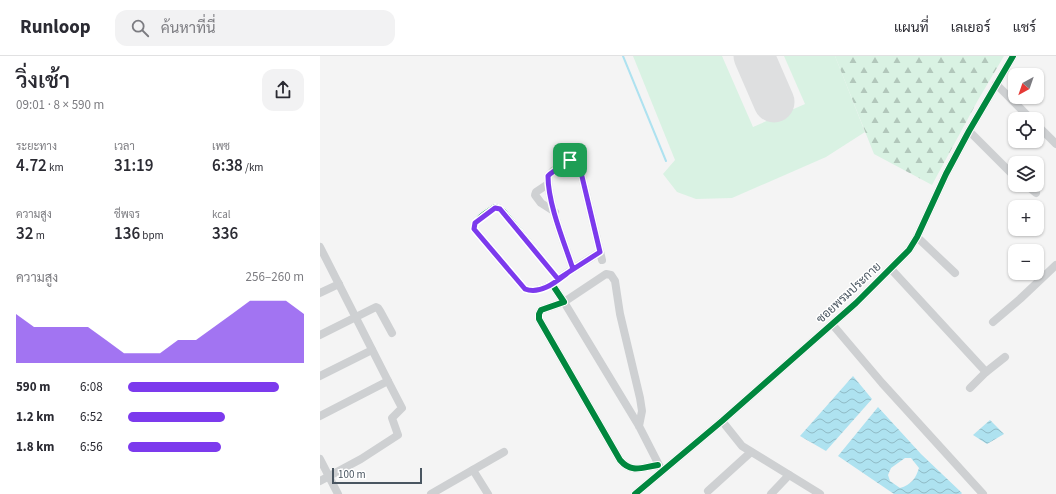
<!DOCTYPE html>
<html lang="th">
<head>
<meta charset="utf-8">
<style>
	:root { --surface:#fff; --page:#f2f2f3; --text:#2b2b33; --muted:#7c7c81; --line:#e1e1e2; --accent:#7c3aed }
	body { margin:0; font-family:"Source Sans 3",Sarabun,sans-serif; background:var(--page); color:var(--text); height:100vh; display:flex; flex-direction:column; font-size:15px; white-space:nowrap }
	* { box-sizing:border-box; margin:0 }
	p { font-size:13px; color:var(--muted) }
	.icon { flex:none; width:22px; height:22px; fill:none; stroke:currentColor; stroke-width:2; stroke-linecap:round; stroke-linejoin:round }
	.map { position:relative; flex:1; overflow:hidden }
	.details { display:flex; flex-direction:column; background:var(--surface); width:320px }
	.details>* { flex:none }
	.needle { width:26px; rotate:220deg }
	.controls { position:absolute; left:688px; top:12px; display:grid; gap:8px }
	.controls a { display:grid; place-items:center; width:36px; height:36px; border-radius:8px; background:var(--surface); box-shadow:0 1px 3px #0004; font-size:20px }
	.scale { position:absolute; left:12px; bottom:10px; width:90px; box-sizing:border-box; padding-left:4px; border:2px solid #4a5661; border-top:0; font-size:11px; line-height:14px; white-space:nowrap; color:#4a5661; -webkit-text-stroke:3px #fff; paint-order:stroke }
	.pin { position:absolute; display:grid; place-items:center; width:34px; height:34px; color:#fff; margin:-17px; border-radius:8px; box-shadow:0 2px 6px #0006 }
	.round { display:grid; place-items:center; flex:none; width:42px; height:42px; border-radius:12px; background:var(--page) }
	.head { display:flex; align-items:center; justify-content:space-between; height:68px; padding:0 16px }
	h1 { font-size:22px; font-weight:600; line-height:30px }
	.metrics { display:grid; grid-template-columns:repeat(3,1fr); gap:6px; height:68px; padding:4px 16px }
	.metrics div { display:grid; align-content:center }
	.metrics b { font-size:17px; font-weight:600 }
	.metrics small { font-size:11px; font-weight:400 }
	.metrics p { font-size:11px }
	.chart { height:112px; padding:8px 16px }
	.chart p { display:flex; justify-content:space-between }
	.chart svg { width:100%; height:72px; margin-top:4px; fill:var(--accent); opacity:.7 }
	ul { padding:0 16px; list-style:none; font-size:13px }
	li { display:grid; grid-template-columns:64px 48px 1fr; align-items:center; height:30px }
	li i { height:10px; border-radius:5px; background:var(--accent) }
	header { display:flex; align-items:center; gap:24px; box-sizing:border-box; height:56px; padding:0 20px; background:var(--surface); border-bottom:1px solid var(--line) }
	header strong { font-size:19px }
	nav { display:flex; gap:22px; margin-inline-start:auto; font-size:14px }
	.search { width:280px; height:36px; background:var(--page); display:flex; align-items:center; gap:10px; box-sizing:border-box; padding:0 14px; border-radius:12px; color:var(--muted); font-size:15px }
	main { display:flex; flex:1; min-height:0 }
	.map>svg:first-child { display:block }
</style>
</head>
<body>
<header>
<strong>Runloop</strong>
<div class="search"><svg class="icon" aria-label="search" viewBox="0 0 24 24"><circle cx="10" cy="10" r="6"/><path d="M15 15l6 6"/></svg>ค้นหาที่นี่</div>
<nav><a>แผนที่</a><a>เลเยอร์</a><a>แชร์</a></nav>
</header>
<main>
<section class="details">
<div class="head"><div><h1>วิ่งเช้า</h1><p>09:01 · 8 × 590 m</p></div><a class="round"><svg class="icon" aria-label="share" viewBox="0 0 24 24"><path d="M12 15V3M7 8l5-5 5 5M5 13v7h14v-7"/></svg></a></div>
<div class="metrics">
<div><p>ระยะทาง</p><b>4.72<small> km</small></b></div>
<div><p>เวลา</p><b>31:19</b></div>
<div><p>เพซ</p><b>6:38<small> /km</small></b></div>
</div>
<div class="metrics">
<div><p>ความสูง</p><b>32<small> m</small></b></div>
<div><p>ชีพจร</p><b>136<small> bpm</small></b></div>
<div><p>kcal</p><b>336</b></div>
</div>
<div class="chart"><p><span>ความสูง</span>256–260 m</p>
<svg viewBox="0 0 160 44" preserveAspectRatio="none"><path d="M0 44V14L10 22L20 22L30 22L40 22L50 30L60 38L70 38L80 38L90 30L100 30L110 22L120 14L130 6L140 6L150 6L160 14V44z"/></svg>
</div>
<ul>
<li><b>590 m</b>6:08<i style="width:86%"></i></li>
<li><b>1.2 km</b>6:52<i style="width:55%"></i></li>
<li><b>1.8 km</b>6:56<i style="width:53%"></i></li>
</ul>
</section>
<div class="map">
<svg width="736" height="438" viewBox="0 0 736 438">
	<defs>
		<pattern id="forest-firs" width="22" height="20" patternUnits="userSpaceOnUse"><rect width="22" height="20" fill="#d9f2e3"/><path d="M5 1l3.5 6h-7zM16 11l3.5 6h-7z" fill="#b2c7bb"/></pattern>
		<pattern id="water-waves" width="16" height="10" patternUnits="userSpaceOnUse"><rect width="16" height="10" fill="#aee2f0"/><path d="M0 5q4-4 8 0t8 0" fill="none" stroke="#90bac6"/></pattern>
	</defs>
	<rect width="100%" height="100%" fill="#f4f4f4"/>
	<!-- green -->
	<path fill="#d9f2e3" d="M313 0H402L433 71 485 48 464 0H515L545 76 506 101 412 142 376 143 357 136 343 118 355 104Z"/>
	<!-- forest -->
	<path fill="url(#forest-firs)" d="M515 0H684L658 44 612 129 554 98Z"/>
	<!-- water -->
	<g fill="url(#water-waves)" fill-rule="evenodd">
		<path d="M533 320 552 343 506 395 480 380Z"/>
		<path d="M558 351 601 398 642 437 641 438H574L518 400ZM585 402H591L599 412C596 422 591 429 580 432L570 425 568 419 571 412Z"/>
		<path d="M670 364 684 378 667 388 653 379Z"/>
	</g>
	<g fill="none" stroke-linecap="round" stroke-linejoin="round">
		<!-- stream -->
		<path stroke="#aee2f0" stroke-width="2" d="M303 0 346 105"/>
		<!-- runway -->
		<path stroke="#dedfe0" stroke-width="41" d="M434 0 454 46"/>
		<!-- minor -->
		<g stroke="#ced0d2" stroke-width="8">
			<path d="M676 28 711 63"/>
			<path d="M717 69 736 88"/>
			<path d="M649 75 695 121"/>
			<path d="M228 128 216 136 215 139 221 147 235 156"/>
			<path d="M706 129 716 137"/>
			<path d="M597 181 635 217"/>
			<path d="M0 191 68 325 0 360"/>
			<path d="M253 213 280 196"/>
			<path d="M571 213 666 316"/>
			<path d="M238 223 253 213C244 186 228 148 228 120L233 115 250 105 253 104 259 108 282 204"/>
			<path d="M232 228 238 223 183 155 178 152 175 151C167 157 155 162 154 173L205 233C214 237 223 232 232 228L244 246 221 254 219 258V263L300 404C312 418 322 411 338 409"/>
			<path d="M0 237 19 228"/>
			<path d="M673 266 700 243 736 209"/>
			<path d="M512 268 562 327 663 438"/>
			<path d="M0 279 56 251 58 252 60 255 72 277"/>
			<path d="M0 320 52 294"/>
			<path d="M650 332 666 316 685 301"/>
			<path d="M402 365 422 390 500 438"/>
			<path d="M319 370 322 355 320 342 300 258 295 225 291 219 286 218 244 246 319 370 341 413"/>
			<path d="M0 403 18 438"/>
			<path d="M153 414 168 438"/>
			<path d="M0 425 41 403 78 379 72 362 82 352 68 325"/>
			<path d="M388 435 431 396"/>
			<path d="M111 438 184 396"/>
			<path d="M315 438 402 365 536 247 589 194 597 181 626 118 649 75 693 0"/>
			<path d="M451 438 469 419"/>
		</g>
		<defs>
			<g id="cycleway">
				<path d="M232 228 238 223 183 155 178 152 175 151C167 157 155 162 154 173L205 233C214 237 223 232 232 228L244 246 221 254 219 258V263L300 404C312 418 322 411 338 409"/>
				<path d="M315 438 402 365 536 247 589 194 597 181 626 118 649 75 693 0"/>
			</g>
		</defs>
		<!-- cycleway casing -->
		<use href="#cycleway" stroke="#fff" stroke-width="8"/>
		<!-- cycleway -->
		<use href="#cycleway" stroke="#00873e" stroke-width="6"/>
	</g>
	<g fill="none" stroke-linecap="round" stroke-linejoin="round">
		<defs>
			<path id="route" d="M250 104 230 118 228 120C228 148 244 186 253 213 240 222 222 240 205 233L154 173 155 167 175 152 180 153 238 223 280 196 259 108 254 104H250"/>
		</defs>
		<!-- route casing -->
		<use href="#route" stroke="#fff" stroke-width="8"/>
		<!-- route -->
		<use href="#route" stroke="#7c3aed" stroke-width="5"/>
	</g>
	<g text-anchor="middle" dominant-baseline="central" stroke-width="3" stroke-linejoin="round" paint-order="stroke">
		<!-- street labels -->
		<g font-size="12" fill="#4a5661" stroke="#fff">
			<text transform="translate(529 237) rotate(-43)">ซอยพรมประกาย</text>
		</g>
	</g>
</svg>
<div class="controls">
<a><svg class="needle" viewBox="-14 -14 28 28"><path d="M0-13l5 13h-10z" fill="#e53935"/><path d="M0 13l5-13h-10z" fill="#7c7c81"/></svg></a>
<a><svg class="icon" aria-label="locate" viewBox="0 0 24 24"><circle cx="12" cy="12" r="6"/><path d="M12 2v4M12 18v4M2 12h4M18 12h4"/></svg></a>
<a><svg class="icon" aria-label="layers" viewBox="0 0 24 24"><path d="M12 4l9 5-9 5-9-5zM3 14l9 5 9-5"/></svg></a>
<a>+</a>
<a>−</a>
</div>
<div class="scale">100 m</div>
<div class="pin" style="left:250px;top:104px;background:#1e9e55"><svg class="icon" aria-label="arrive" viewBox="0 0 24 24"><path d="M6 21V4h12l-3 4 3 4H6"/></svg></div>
</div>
</main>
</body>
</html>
